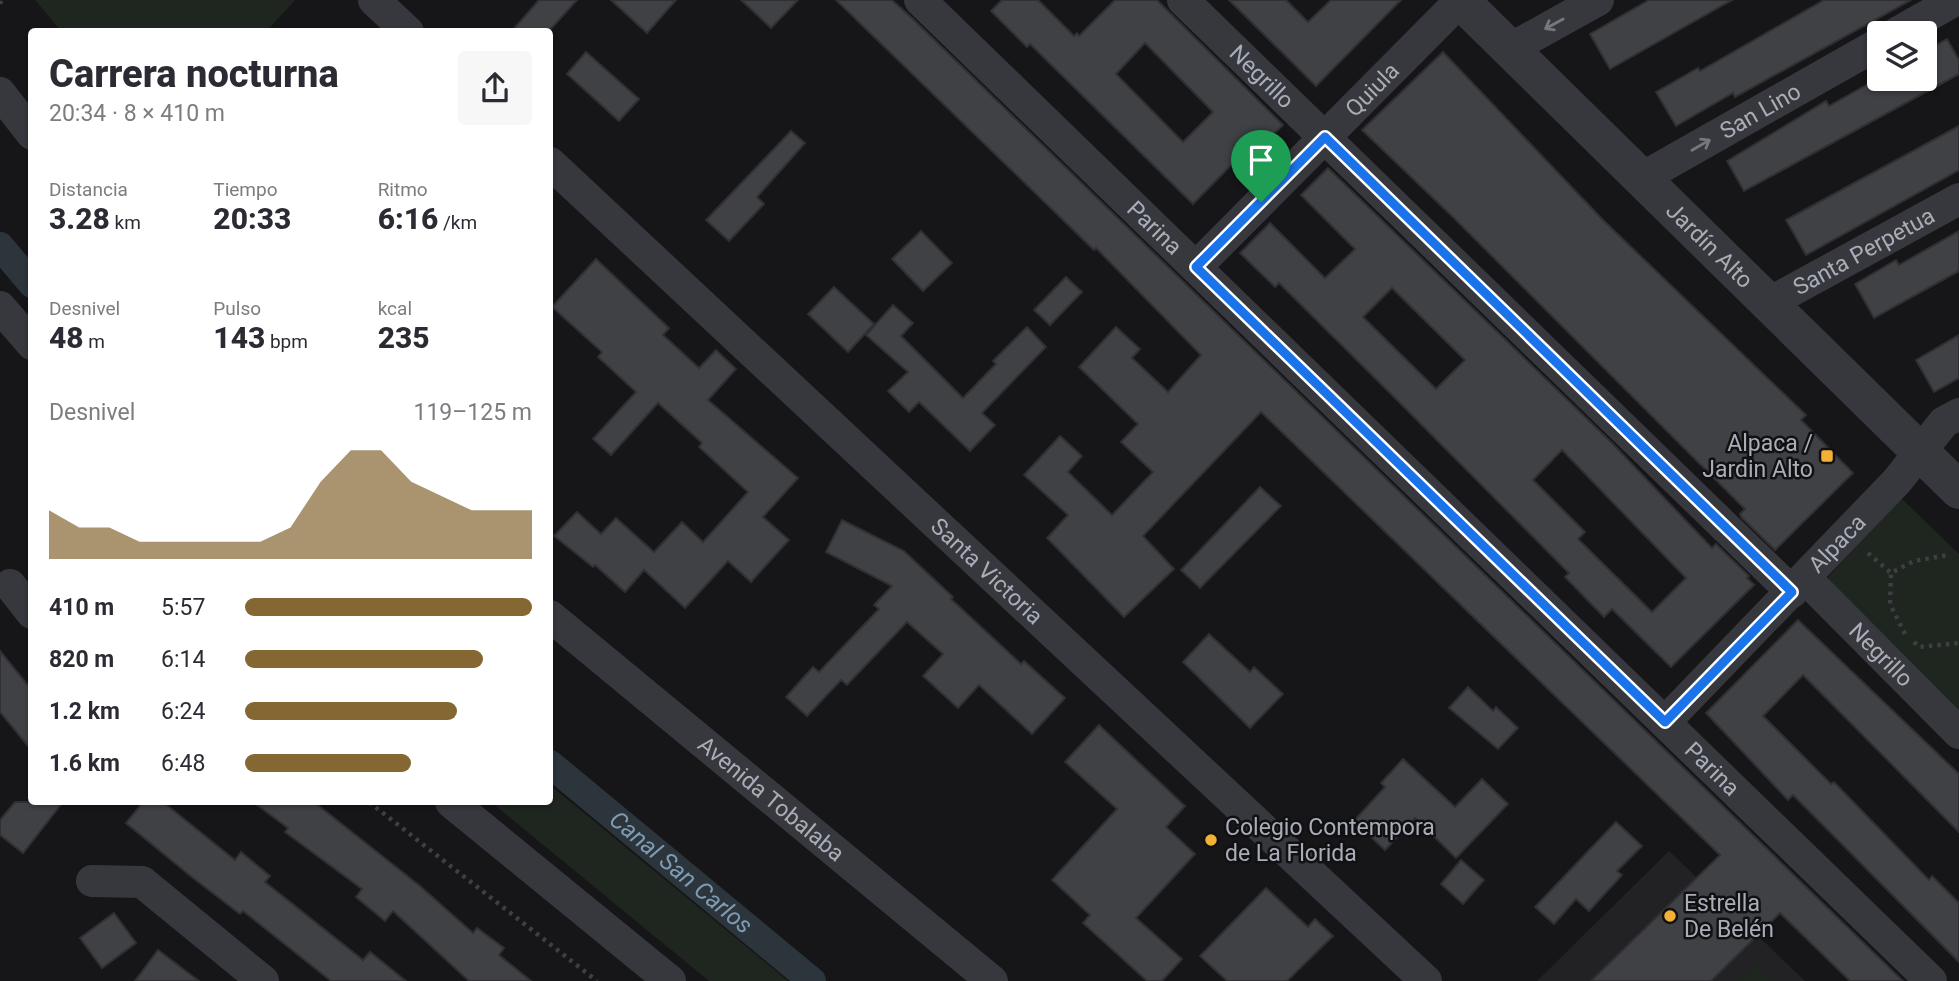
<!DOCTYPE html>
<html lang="es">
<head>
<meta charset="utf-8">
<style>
	:root { --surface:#fff; --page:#f7f7f7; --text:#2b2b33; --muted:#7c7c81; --accent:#856733 }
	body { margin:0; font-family:Roboto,sans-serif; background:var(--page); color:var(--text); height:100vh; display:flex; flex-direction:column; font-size:26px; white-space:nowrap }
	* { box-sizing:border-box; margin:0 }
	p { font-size:23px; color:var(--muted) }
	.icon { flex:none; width:38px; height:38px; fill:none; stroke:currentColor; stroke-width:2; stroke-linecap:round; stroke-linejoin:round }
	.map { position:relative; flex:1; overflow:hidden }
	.details { position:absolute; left:28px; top:28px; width:525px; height:777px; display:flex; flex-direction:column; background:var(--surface); border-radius:7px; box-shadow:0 2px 5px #0004 }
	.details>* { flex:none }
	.fabs { position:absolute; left:1867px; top:21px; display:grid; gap:14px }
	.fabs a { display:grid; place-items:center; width:70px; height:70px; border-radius:7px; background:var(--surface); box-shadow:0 2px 5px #0004; font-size:35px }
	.pin { position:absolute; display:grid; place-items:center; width:60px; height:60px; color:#fff; margin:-72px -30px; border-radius:50% 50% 50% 0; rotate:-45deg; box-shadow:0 0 7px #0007 }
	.pin .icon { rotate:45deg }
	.round { display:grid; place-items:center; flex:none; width:74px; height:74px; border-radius:7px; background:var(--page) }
	.overview { display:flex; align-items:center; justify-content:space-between; height:119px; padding:0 21px }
	h1 { font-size:38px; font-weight:800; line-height:52px }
	.stats { display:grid; grid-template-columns:repeat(3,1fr); gap:10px; height:119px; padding:7px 21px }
	.stats div { display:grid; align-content:center }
	.stats b { font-size:30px; font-weight:800 }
	.stats small { font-size:19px; font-weight:400 }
	.stats p { font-size:19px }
	.chart { height:196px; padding:14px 21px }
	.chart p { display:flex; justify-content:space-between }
	.chart svg { width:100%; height:126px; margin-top:7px; fill:var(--accent); opacity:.7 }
	ul { padding:0 21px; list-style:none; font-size:23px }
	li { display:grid; grid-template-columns:112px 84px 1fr; align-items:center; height:52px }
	li i { height:18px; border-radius:9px; background:var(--accent) }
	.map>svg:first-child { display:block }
</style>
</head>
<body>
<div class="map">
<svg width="1959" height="981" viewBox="0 0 1959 981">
	<rect width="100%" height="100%" fill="#161618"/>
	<!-- built -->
	<path fill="#222225" d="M1669 851 1805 981H1537Z"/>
	<!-- green -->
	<g fill="#1e261f">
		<path d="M35 0H295L266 32 61 31Z"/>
		<path d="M1901 498 1959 554V721L1822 584Z"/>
		<path d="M550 785 788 981H709L491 802H550Z"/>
		<path d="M1756 964 1774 981H1739Z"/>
	</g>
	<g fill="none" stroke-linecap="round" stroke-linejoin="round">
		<!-- canal -->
		<g stroke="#2c353c" stroke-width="28">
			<path d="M0 246 32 284"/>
			<path id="s1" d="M550 764 812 981"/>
		</g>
	</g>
	<!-- building -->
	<g fill="#404145" stroke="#303034" stroke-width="2" fill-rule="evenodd">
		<path d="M539 0H577L548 32H511Z"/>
		<path d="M611 0H676L647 33Z"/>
		<path d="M741 0H798L771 28Z"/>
		<path d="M836 0H892L913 19 1903 981H1850L1780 913 1711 981H1591L1720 855 1261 412 1143 536 1174 569 1124 617 1047 538 1068 515 1024 475 1060 436 1082 456 1068 472 1112 515 1153 472 1121 442 1138 424 1079 367 1116 327 1140 349 1132 358 1168 392 1201 355 1096 248 1094 250Z"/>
		<path d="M1002 0H1038L1074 36 1077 33 1079 36 1115 0H1157L1283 125 1252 155 1246 150 1193 204 1030 44 1027 47 991 11ZM1145 43 1213 112 1183 142 1116 74Z"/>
		<path d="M1229 0H1286L1308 22 1331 0H1401L1316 86Z"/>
		<path d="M1649 0H1732L1610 69 1590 34Z"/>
		<path d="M1824 0H1911L1735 97 1733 93 1676 126 1656 92 1698 68 1700 71Z"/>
		<path d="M1947 39 1959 60V74L1744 191 1727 161 1826 101 1829 106 1877 79H1925V51Z"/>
		<path d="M586 52 639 99 619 121 567 74Z"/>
		<path d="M1443 52 1603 220 1806 415 1801 420 1853 473 1775 550 1742 518 1740 514 1745 509 1455 219 1362 130Z"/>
		<path d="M1959 126V170L1806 255 1786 220Z"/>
		<path d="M791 131 805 143 757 197 764 204 729 241 706 220Z"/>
		<path d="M1328 168 1612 443 1712 548 1716 544 1749 576 1747 578 1754 585 1671 667 1612 609 1604 617 1565 577 1569 573 1393 396 1279 283 1275 287 1240 253 1270 223 1325 278 1355 249 1301 195ZM1392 288 1465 360 1436 389 1363 317ZM1562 450 1686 578 1652 612 1578 539 1585 532 1533 480Z"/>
		<path d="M921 231 952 263 923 291 892 259Z"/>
		<path d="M1959 231V271L1874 318 1855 284 1896 260 1899 265Z"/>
		<path d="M596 259 669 328 663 335 699 368 716 350 736 369 708 400 798 478 763 517 789 540 751 582 728 561 685 608 644 570 625 592 595 565 593 567 554 536 577 512 601 534 616 518 654 552 682 522 703 542 748 492 699 447 702 443 658 403 611 455 593 439 636 392 598 357 602 352 552 307Z"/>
		<path d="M1066 277 1082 292 1050 325 1034 310Z"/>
		<path d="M834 287 874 324 848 352 808 314Z"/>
		<path d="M893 305 913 323 901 336 963 398 996 364 993 361 1027 327 1046 347 982 413 995 425 970 451 919 402 909 412 888 391 908 372 866 335Z"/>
		<path d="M1959 335V378L1934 392 1916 360Z"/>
		<path d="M1260 487 1281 506 1200 588 1181 570Z"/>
		<path d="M842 520 904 551 953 597 951 599 1021 664 1024 661 1065 698 1032 734 979 685 958 708 923 676 943 654 907 622 847 685 841 680 807 716 786 697 813 667 819 672 879 609 874 605 892 586 826 552Z"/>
		<path d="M1798 620 1959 774V832L1803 675 1763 716 1831 784 1834 782 1929 880 1932 876 1959 903V962L1793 795 1788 800 1706 713Z"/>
		<path d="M1209 634 1250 672 1254 667 1283 694 1250 728 1183 662Z"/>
		<path d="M0 651 32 690V751L0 712Z"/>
		<path d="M1468 687 1493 711 1496 707 1518 728 1498 749 1449 708Z"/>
		<path d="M1099 725 1185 806 1166 827 1195 854 1136 918 1182 959 1162 981H1147L1083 923 1090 915 1052 880 1117 809 1065 762Z"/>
		<path d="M1403 759 1455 807 1482 779 1508 804 1456 858 1415 818 1385 850 1354 821 1385 787 1381 783Z"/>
		<path d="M15 802H63L23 853 0 835V820Z"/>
		<path d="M143 802H163L235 860 241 852 270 876 265 882 363 960 370 952 406 981H331L243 911 240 914 193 878 126 823Z"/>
		<path d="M253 802H314L420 886 473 933 477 928 504 948 499 955 531 981H469L393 911 385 921 356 897 362 889 285 832 288 828Z"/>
		<path d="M1616 822 1642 846 1617 871 1622 875 1589 911 1576 899 1554 924 1535 907Z"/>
		<path d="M1461 860 1484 880 1463 904 1441 884Z"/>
		<path d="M1266 888 1308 927 1315 919 1333 936 1287 981H1227L1200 956Z"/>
		<path d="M114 913 136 943 102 968 80 938Z"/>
		<path d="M158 950 199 981H135Z"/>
	</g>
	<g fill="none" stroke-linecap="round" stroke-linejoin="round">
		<!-- path -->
		<g stroke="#3d3f44" stroke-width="4.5" stroke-dasharray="3.5 5" stroke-linecap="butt">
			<path d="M0 4 1 0"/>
			<path d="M1868 553 1891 573"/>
			<path d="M1905 634 1890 604 1891 573 1914 561 1948 555"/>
			<path d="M1914 642 1919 647 1959 643"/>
			<path d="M369 802 597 981"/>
		</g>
		<!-- minor -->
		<g stroke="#37383d" stroke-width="32">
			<path d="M374 0 408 32"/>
			<path id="s2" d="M920 0 1931 981"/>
			<path id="s3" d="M1183 0 1792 592"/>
			<path d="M1897 33 1955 0"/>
			<path d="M1510 49 1598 0"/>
			<path d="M0 93 32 134"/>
			<path id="s4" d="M550 163 1426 981"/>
			<path id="s5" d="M1642 178 1880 43"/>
			<path id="s6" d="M1196 267 1461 0"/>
			<path id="s7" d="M1769 303 1959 199"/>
			<path d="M0 307 32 344"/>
			<path id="s8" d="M1805 578 1959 733"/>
			<path d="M10 585 32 613"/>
			<path id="s9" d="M550 616 992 981"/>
			<path id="s10" d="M1665 722 1897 481 1944 422 1959 414"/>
			<path d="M451 802 670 981"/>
			<path d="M92 881 142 882 263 981"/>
		</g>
		<!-- tertiary -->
		<path stroke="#37383d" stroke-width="38" id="s11" d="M1460 0 1959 490"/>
	</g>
	<!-- one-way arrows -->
	<defs><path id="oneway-shaft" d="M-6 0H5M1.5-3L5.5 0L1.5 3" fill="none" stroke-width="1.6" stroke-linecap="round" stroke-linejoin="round" transform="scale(1.75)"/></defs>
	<g stroke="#757881">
		<use href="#oneway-shaft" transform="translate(1554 24) rotate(151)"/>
		<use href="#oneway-shaft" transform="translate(1701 145) rotate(-30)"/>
	</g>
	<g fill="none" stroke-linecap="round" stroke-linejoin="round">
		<defs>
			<path id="route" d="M1325 137 1792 592 1665 722 1196 267Z"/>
		</defs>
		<!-- route casing -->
		<use href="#route" stroke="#fff" stroke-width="14"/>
		<!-- route -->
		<use href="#route" stroke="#1a73e8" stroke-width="9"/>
	</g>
	<!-- markers -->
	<g fill="#f2b134" stroke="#111113" stroke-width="2.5">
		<rect x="1820" y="449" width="14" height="14" rx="3.5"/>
		<circle cx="1211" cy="840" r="7"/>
		<circle cx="1670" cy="916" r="7"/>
	</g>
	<g text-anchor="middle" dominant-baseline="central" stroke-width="5" stroke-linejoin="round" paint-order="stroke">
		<!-- street labels -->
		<g font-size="23" fill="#a8adb8" stroke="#111113">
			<text stroke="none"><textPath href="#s3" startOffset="110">Negrillo</textPath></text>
			<text stroke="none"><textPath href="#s6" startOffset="250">Quiula</textPath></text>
			<text stroke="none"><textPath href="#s5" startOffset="136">San Lino</textPath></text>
			<text stroke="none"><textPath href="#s2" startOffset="327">Parina</textPath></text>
			<text stroke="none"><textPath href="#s11" startOffset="350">Jardín Alto</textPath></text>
			<text stroke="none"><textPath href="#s7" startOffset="108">Santa Perpetua</textPath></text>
			<text stroke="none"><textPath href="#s10" startOffset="248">Alpaca</textPath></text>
			<text stroke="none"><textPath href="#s4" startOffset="598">Santa Victoria</textPath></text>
			<text stroke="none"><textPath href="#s8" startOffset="108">Negrillo</textPath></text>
			<text stroke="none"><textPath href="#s2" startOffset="1104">Parina</textPath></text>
			<text stroke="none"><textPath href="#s9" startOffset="287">Avenida Tobalaba</textPath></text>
		</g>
		<!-- poi labels -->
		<g font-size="23" fill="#a8adb8" stroke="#111113" text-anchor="start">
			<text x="1813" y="443" text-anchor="end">Alpaca /<tspan x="1813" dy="26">Jardin Alto</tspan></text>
			<text x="1225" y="827">Colegio Contempora<tspan x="1225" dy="26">de La Florida</tspan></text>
			<text x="1684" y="903">Estrella<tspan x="1684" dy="26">De Belén</tspan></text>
		</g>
		<!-- water labels -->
		<g font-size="24" font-style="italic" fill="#7f9bb3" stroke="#111113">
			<text stroke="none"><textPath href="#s1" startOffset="170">Canal San Carlos</textPath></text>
		</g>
	</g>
</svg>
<div class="fabs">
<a><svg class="icon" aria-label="layers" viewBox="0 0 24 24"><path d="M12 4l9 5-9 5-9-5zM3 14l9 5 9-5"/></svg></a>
</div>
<div class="pin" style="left:1261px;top:202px;background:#1e9e55"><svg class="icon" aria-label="arrive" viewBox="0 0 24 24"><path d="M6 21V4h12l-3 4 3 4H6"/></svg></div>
<section class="details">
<div class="overview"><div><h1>Carrera nocturna</h1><p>20:34 · 8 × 410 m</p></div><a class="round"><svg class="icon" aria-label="share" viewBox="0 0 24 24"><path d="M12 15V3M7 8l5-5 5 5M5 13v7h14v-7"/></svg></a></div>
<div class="stats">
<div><p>Distancia</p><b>3.28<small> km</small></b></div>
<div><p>Tiempo</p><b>20:33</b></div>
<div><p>Ritmo</p><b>6:16<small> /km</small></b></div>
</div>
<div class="stats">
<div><p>Desnivel</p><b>48<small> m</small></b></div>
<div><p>Pulso</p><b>143<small> bpm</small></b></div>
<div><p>kcal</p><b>235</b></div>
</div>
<div class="chart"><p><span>Desnivel</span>119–125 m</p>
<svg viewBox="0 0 160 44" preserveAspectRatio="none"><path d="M0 44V27L10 33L20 33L30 38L40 38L50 38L60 38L70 38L80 33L90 17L100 6L110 6L120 17L130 22L140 27L150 27L160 27V44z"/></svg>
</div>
<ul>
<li><b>410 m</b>5:57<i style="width:100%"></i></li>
<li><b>820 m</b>6:14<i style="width:83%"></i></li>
<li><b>1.2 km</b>6:24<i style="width:74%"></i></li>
<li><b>1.6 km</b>6:48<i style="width:58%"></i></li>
</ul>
</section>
</div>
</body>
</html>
